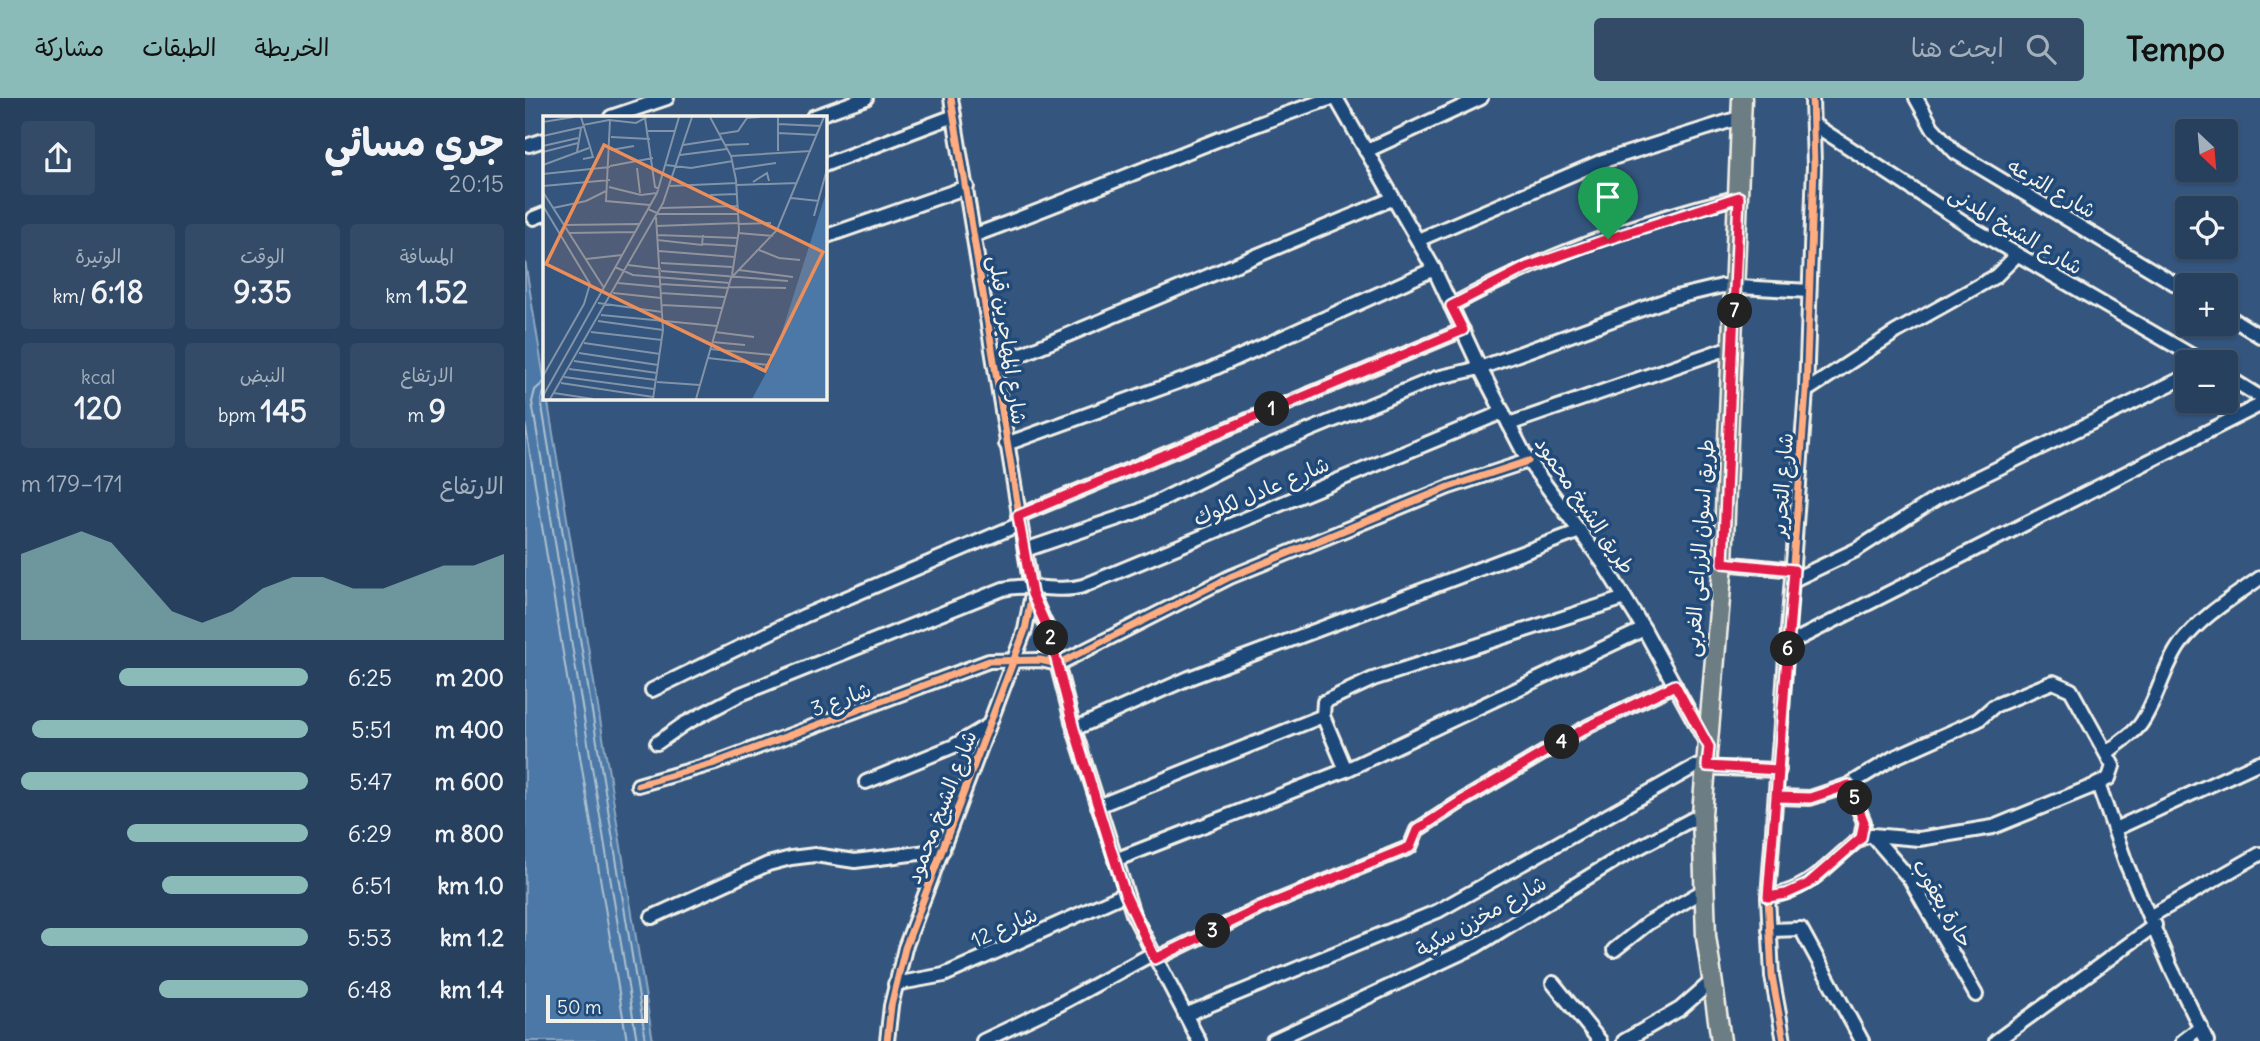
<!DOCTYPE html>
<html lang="ar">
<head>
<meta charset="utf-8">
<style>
	:root { --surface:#27405e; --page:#334b67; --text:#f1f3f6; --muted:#a4afbc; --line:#435973; --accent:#8bbbb9 }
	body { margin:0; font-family:Delius,"Playpen Sans Arabic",sans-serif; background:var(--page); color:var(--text); direction:rtl; height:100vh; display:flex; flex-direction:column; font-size:26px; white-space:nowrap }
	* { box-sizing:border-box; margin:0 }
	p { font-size:23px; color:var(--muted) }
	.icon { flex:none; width:38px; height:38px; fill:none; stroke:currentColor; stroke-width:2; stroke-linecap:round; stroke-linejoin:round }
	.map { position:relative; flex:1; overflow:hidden; direction:ltr }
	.side { display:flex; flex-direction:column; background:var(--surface); width:525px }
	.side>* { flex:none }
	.needle { width:46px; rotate:154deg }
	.controls { position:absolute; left:1650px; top:21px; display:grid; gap:14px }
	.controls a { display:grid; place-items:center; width:63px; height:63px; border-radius:7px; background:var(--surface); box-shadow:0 2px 5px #0004,0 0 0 2px var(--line); font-size:35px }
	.scale { position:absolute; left:21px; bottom:18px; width:102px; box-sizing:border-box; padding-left:7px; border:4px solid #f4f1e8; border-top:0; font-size:19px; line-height:24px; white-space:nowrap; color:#f4f1e8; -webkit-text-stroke:5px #1f4a7a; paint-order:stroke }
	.pin { position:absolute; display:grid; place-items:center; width:60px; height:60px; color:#fff; margin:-72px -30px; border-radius:50% 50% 50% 0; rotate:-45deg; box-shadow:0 0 7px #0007 }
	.pin .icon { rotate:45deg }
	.km { position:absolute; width:35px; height:35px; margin:-18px; border-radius:50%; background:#222; color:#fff; font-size:19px; line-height:35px; text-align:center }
	.round { display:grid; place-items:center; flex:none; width:74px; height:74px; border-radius:7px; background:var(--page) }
	.head { display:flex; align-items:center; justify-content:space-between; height:119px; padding:0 21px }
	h1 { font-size:38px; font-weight:700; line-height:52px }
	.stats { display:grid; grid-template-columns:repeat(3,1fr); gap:10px; height:119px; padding:7px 21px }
	.stats div { display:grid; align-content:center; border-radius:7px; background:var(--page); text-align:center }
	.stats b { font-size:30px; font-weight:700 }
	.stats small { font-size:19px; font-weight:400 }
	.stats p { font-size:19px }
	.chart { height:196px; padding:14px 21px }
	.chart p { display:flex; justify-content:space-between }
	.chart svg { width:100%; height:126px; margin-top:7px; fill:var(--accent); opacity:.7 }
	ul { padding:0 21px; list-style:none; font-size:23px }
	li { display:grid; grid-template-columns:112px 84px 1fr; align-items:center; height:52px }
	li i { height:18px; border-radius:9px; background:var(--accent) }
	header { display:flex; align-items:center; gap:42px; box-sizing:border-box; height:98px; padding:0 35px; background:var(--accent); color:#111 }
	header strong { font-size:33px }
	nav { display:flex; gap:38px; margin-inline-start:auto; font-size:24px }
	.search { width:490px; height:63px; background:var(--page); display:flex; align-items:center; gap:18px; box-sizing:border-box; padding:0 24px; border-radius:7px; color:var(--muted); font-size:26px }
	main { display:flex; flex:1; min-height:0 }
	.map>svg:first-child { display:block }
</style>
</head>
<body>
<header>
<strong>Tempo</strong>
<div class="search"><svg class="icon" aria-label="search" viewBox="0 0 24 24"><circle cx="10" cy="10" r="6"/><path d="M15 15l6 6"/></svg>ابحث هنا</div>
<nav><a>الخريطة</a><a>الطبقات</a><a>مشاركة</a></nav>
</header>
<main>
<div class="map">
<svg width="1735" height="943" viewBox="0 0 1735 943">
	<rect width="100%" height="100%" fill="#34557e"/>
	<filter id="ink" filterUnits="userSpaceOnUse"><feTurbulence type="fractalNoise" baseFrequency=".0143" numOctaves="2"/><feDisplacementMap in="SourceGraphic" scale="14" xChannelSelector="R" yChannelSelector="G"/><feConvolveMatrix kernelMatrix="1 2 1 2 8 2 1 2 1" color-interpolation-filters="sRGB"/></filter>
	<g filter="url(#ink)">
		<!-- water -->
		<path fill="#4b78a7" stroke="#8fa8c1" stroke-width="2" d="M0 163 19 280V299H22L128 943H0Z"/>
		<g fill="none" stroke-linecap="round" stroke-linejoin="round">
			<!-- shore -->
			<g stroke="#b0c1ce" stroke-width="2">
				<path d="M19 284 10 292 7 304 112 943"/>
				<path d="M19 294 16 302 121 943"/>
				<path d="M0 325 102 943"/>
			</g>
			<defs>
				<g id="street">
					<path d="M811 0 909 171 955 270 1003 363 1078 465 1119 531 1183 648"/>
					<path d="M1391 0 1407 29 1430 54 1662 193"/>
					<path d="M86 19 142 0"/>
					<path d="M288 19 341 0"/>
					<path d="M1288 26 1452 133 1678 264"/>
					<path d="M4 47 19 42"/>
					<path d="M841 53 956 0"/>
					<path d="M299 67 429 18"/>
					<path d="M9 120 19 116"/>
					<path d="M450 137C570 94 686 40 807 0"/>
					<path d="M299 139 442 89"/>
					<path d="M893 142 1075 64 1217 19"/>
					<path d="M926 208C1013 160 1117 122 1214 99"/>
					<path d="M1701 217 1735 238"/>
					<path d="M471 267 867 101"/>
					<path d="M1701 278 1735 299"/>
					<path d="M1281 293 1371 234 1471 178 1492 157"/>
					<path d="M984 326 1209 248"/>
					<path d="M481 346 683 273 909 171"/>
					<path d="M493 418 938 232"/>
					<path d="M500 452 614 413 734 353 911 280 955 270 1147 200 1197 188 1284 193"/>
					<path d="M1198 465 1268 472"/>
					<path d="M1268 482 1331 452 1412 400 1662 278"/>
					<path d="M507 497 524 534 549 631 608 816 674 943"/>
					<path d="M1263 546 1735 307"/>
					<path d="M127 592 279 518 495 426"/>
					<path d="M549 631 664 580 1055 433"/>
					<path d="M132 645 159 626 216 596 478 491C505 484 530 496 558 488L978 314"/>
					<path d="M1582 655C1592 646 1606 638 1615 627 1633 602 1637 571 1656 545 1677 518 1707 500 1735 480"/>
					<path d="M821 672 798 618 799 604 848 581 1100 500"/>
					<path d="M341 684 429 648 464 627"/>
					<path d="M1573 686 1601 765 1646 870 1682 943"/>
					<path d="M113 687 190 665 464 563 515 562 533 566 705 479 924 389 1003 363"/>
					<path d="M1324 687 1339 724 1336 740"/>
					<path d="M573 708 798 618"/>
					<path d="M1590 731 1735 664"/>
					<path d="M1347 737 1385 781 1451 897"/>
					<path d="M590 762 821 672 1119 531"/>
					<path d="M1243 799C1289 791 1302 765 1336 740L1347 737 1394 741 1468 729 1573 686 1584 680 1588 668 1546 592 1528 584 1469 608 1453 622 1368 660 1324 687 1285 700 1252 699"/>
					<path d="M1626 818 1735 756"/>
					<path d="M127 819 243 766 266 760 290 757 330 763 418 752"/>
					<path d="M1244 832 1276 831 1337 943"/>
					<path d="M1089 852 1123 825 1178 793"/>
					<path d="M630 861 733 811 885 749 892 732 935 704 1064 628 1150 587"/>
					<path d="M1028 885 1075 943"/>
					<path d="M370 886 419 877 600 796"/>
					<path d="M660 917 913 813 1169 669 1254 672"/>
					<path d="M362 943 366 908 380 850 500 532 507 496 426 0"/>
					<path d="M458 943 533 907 627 856"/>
					<path d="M748 943 951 848 1094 760 1177 716"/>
					<path d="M1099 943 1155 911 1187 883"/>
					<path d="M1259 943 1247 878 1243 799 1281 293 1289 68 1287 0"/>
					<path d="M1471 943 1630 827"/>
					<path d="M1658 943 1676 929"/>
				</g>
				<path id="primary" d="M1196 943 1181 838 1177 716 1198 465 1217 0"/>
			</defs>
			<!-- street casing -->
			<use href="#street" stroke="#f4f1e8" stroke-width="18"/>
			<!-- primary casing -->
			<use href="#primary" stroke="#f4f1e8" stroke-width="23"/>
			<!-- street -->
			<use href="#street" stroke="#1f4a7a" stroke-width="12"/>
			<!-- primary -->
			<use href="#primary" stroke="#6d7d84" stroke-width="18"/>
			<defs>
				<g id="cycleway">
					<path d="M113 687 190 665 464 563 515 562 533 566 705 479 924 389 1003 363"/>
					<path d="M362 943 366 908 380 850 500 532 507 496 426 0"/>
					<path d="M1259 943 1247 878 1243 799 1281 293 1289 68 1287 0"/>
				</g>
			</defs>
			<!-- cycleway casing -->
			<use href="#cycleway" stroke="#1f4a7a" stroke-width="11"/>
			<!-- cycleway -->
			<use href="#cycleway" stroke="#ffac80" stroke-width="7"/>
		</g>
	</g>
	<g fill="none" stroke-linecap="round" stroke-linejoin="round" filter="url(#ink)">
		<defs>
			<path id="route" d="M1083 141 1002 169 926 208 938 232 493 418 507 496 524 534 549 631 600 796 630 861 733 811 885 749 892 732 935 704 1064 628 1150 587 1184 649 1182 668 1254 672 1252 699 1285 700 1324 687 1339 724 1336 740 1283 786 1261 796 1243 799 1269 472 1198 465 1214 99 1083 141"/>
		</defs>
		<!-- route casing -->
		<use href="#route" stroke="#fff" stroke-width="14"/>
		<!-- route -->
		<use href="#route" stroke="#e11d48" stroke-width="9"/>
	</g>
	<g text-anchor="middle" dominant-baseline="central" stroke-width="7" stroke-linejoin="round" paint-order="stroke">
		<!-- street labels -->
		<g font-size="21" fill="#f4f1e8" stroke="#1f4a7a">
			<text transform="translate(1527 90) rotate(30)">شارع الترعه</text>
			<text transform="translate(1491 132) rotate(31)">شارع الشيخ المدنى</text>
			<text transform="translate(483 242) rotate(82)">شارع المهاجرين قبلى</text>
			<text transform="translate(1257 387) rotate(-86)">شارع التحرير</text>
			<text transform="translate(736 393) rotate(-23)">شارع عادل لكلوك</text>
			<text transform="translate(1060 407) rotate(56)">طريق الشيخ محمود</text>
			<text transform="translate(1174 450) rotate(-86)">طريق اسوان الزراعى الغربى</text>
			<text transform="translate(316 601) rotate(-20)">شارع 3</text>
			<text transform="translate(416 709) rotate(-69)">شارع الشيخ محمود</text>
			<text transform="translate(1418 805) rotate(60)">حارة يعقوب</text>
			<text transform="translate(956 818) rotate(-29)">شارع مخزن سكية</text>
			<text transform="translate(479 829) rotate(-24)">شارع 12</text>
		</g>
	</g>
	<!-- overview -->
	<g transform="translate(18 18)">
		<rect width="284" height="284" fill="#34557e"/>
		<path d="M283 77V283H209L230 244Z" fill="#4b78a7"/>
		<path fill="none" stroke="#8193a8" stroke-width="2" d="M38 1 50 41 40 43M167 1 188 40 193 64 196 114 189 159M235 1V35M102 2 112 71 116 73M67 4 63 85 107 89M0 6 31 1M235 8 278 10M40 9 66 4 93 7 104 1M105 15H132M235 17 274 19M176 18 195 15 204 2 217 1M0 20 40 11M68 21 107 23M140 29 179 23M182 29 206 28M0 30 35 22M68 34 91 30M0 36 35 27M34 36 38 12M137 39 184 33M188 40 268 35M0 49 46 32M123 49 148 52 190 45M67 50 110 42M94 52 97 77M192 53 233 47M0 58 67 51M210 66 224 57 226 65M194 69 254 67M0 70 67 64M127 70 194 67M66 71 98 79 114 77M0 76 61 172M167 79 194 78M248 82 276 85M0 90 47 168 41 188 0 260M10 92 43 85 63 75M118 92 195 90M105 93 116 98H195M271 100 284 53M196 108 228 107M21 109 96 108M113 110 196 107M26 117 92 116M195 117 230 120M114 119 195 122M114 124 159 129 160 119M160 128 194 130M216 134 236 142 257 144M116 135 192 141M43 143 79 139M118 147 189 151M85 149 118 153M72 151 90 159 187 167M196 154 250 161M118 155 245 165M75 167 118 171M118 168 186 172M186 171 243 172M70 177 118 182M118 177 182 181M55 187 119 196M119 189 179 192M58 199 174 210M55 205 120 214M48 216 119 224M172 216 211 221M169 226 202 229M41 227 117 238M167 233 229 239M36 237 115 249M165 242 225 249M31 245 114 257M26 253 113 264M21 261 111 273M114 266 157 269M18 267 110 281M11 277 50 283M0 280 114 77 136 1M7 283 120 87 149 1M110 283 120 214 113 101M153 283 188 162 234 114 281 1"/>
		<path fill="#ec8e59" fill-opacity="0.15" stroke="#ec8e59" stroke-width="3.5" d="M61 29 280 136 222 255 3 148Z"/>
		<rect width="284" height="284" fill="none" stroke="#f4f1e8" stroke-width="3.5"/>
	</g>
</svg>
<div class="controls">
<a><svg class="needle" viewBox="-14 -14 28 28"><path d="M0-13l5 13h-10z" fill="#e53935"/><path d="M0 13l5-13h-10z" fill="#a4afbc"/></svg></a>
<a><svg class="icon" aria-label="locate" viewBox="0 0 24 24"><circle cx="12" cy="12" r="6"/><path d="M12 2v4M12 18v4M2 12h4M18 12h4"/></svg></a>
<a>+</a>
<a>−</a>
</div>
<div class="scale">50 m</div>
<div class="pin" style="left:1083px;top:141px;background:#1e9e55"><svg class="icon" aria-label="arrive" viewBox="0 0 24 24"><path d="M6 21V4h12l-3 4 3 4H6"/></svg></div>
<b class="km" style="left:747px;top:311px">1</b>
<b class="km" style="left:526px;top:540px">2</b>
<b class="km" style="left:688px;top:833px">3</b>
<b class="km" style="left:1037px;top:644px">4</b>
<b class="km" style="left:1330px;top:700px">5</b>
<b class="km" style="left:1263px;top:551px">6</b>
<b class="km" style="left:1210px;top:213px">7</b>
</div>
<section class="side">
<div class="head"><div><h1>جري مسائي</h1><p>20:15</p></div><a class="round"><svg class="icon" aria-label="share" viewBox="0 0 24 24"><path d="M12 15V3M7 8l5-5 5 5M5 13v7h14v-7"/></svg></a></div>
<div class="stats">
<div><p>المسافة</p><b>1.52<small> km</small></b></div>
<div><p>الوقت</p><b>9:35</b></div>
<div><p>الوتيرة</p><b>6:18<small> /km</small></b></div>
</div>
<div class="stats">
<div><p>الارتفاع</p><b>9<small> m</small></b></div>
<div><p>النبض</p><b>145<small> bpm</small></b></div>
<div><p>kcal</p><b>120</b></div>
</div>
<div class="chart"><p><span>الارتفاع</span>171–179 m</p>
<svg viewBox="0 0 160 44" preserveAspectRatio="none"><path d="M0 44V14L10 10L20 6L30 10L40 22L50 34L60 38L70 34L80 26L90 22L100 22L110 26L120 26L130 22L140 18L150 18L160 14V44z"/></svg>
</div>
<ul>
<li><b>200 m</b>6:25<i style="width:66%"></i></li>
<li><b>400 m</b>5:51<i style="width:96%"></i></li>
<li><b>600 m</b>5:47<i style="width:100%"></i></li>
<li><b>800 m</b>6:29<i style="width:63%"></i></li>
<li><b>1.0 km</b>6:51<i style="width:51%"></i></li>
<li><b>1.2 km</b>5:53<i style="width:93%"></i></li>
<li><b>1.4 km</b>6:48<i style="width:52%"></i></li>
</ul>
</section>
</main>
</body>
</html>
